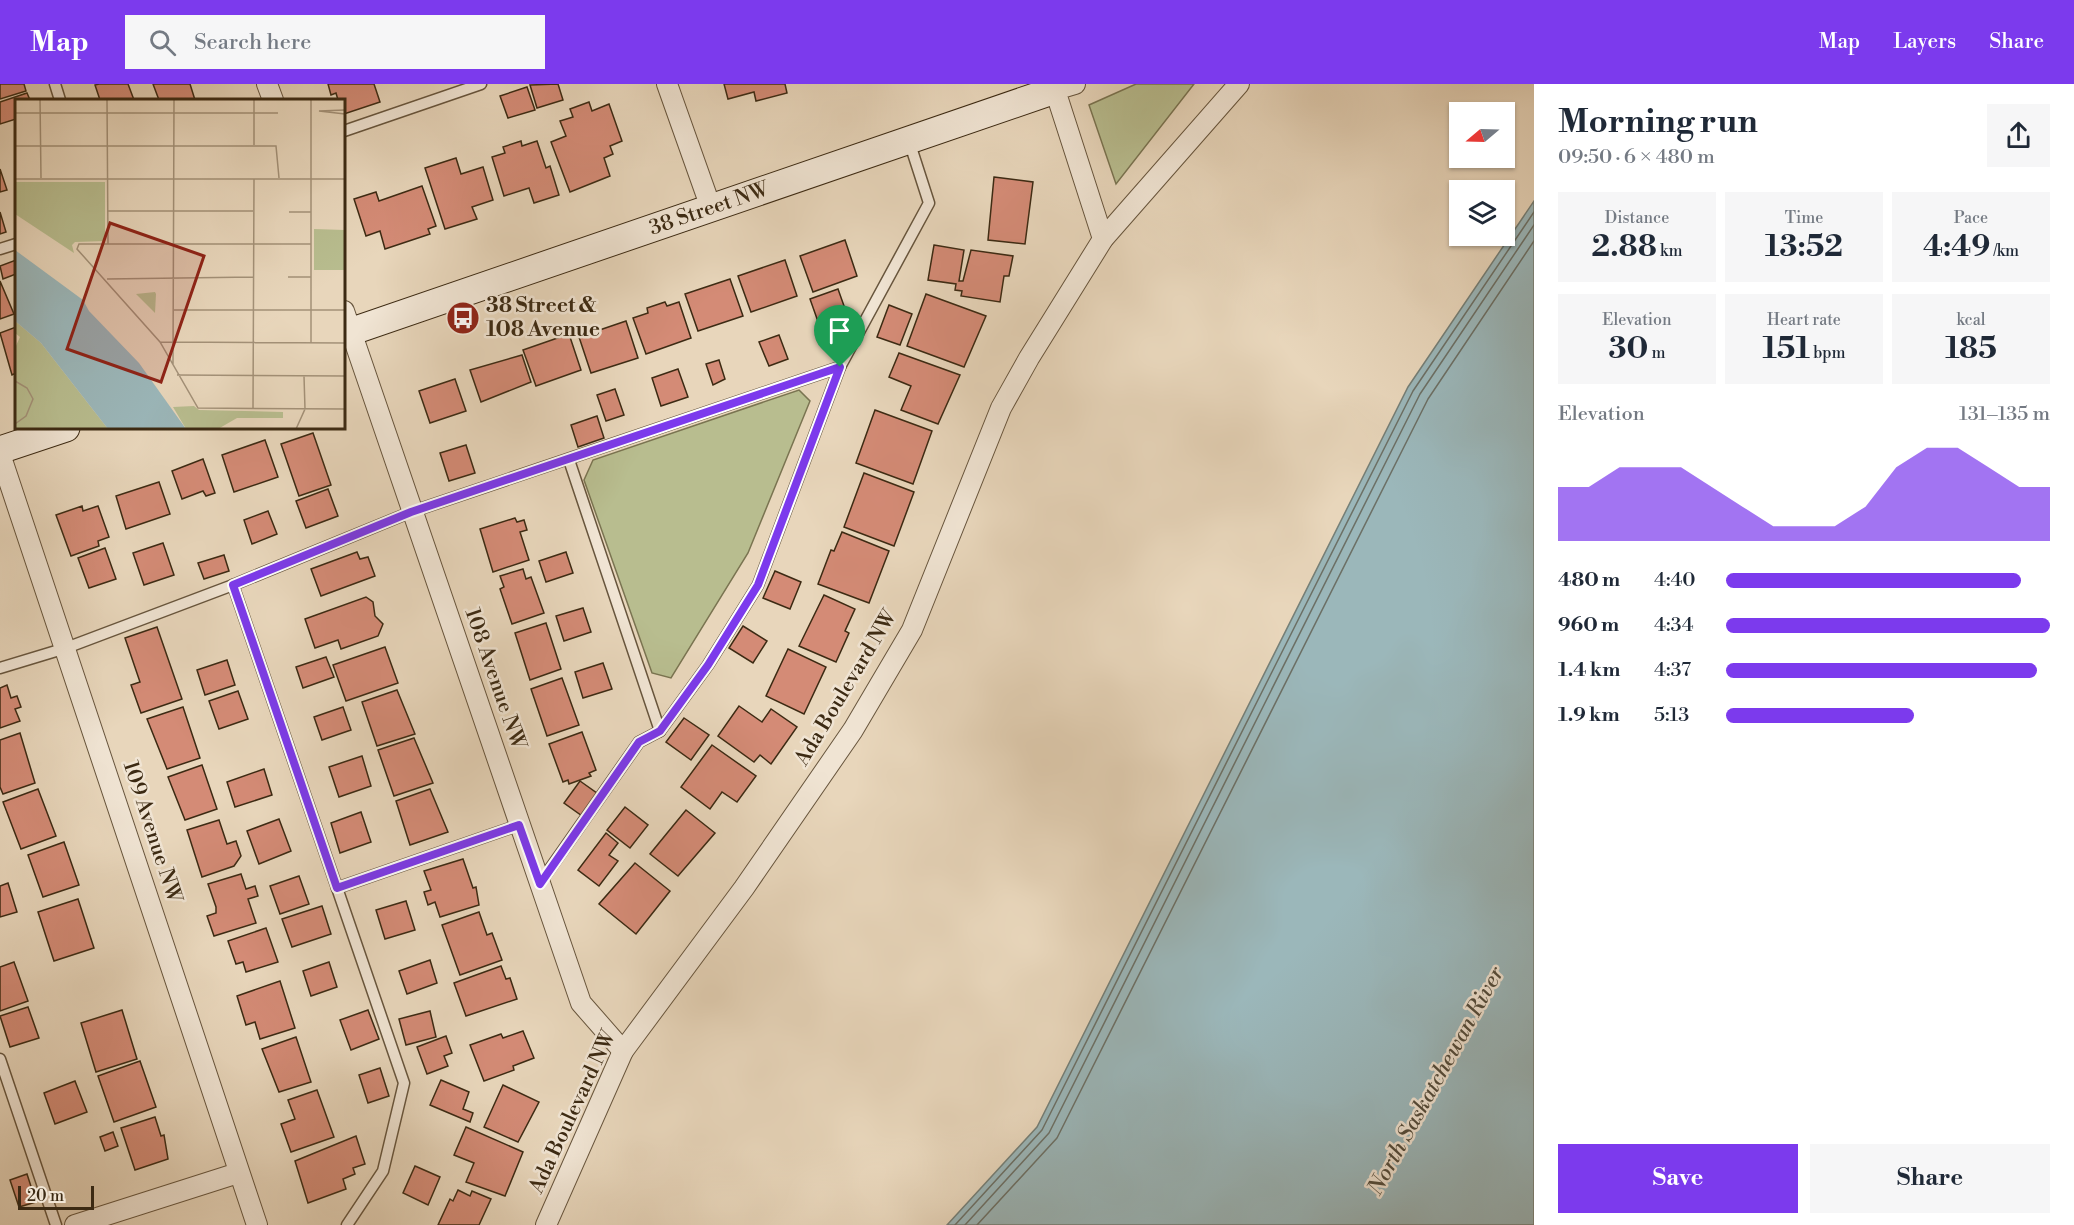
<!DOCTYPE html>
<html lang="en">
<head>
<meta charset="utf-8">
<style>
	:root { --surface:#fff; --page:#f6f6f7; --text:#1f2937; --muted:#747a83; --accent:#7c3aed }
	body { margin:0; font-family:"Libre Bodoni",serif; background:var(--page); color:var(--text); height:100vh; display:flex; flex-direction:column; font-size:22px; white-space:nowrap }
	* { box-sizing:border-box; margin:0 }
	p { font-size:20px; color:var(--muted) }
	.icon { flex:none; width:33px; height:33px; fill:none; stroke:currentColor; stroke-width:2; stroke-linecap:round; stroke-linejoin:round }
	.map { position:relative; flex:1; overflow:hidden }
	.sheet { display:flex; flex-direction:column; background:var(--surface); width:540px }
	.sheet>* { flex:none }
	.needle { width:39px; rotate:251deg }
	.fabs { position:absolute; left:1449px; top:18px; display:grid; gap:12px }
	.fabs a { display:grid; place-items:center; width:66px; height:66px; border-radius:0px; background:var(--surface); box-shadow:0 2px 4px #0004; font-size:30px }
	.scale { position:absolute; left:18px; bottom:15px; width:76px; box-sizing:border-box; padding-left:6px; border:3px solid #3c2a13; border-top:0; font-size:16px; line-height:21px; white-space:nowrap; color:#3c2a13; -webkit-text-stroke:4px #f0e4d3; paint-order:stroke }
	.pin { position:absolute; display:grid; place-items:center; width:51px; height:51px; color:#fff; margin:-62px -26px; border-radius:50% 50% 50% 0; rotate:-45deg; box-shadow:0 0 6px #0007 }
	.pin .icon { rotate:45deg }
	.round { display:grid; place-items:center; flex:none; width:63px; height:63px; border-radius:0px; background:var(--page) }
	.summary { display:flex; align-items:center; justify-content:space-between; height:102px; padding:0 24px }
	h1 { font-size:33px; font-weight:800; line-height:45px }
	.figures { display:grid; grid-template-columns:repeat(3,1fr); gap:9px; height:102px; padding:6px 24px }
	.figures div { display:grid; align-content:center; border-radius:0px; background:var(--page); text-align:center }
	.figures b { font-size:30px; font-weight:800 }
	.figures small { font-size:16px; font-weight:400 }
	.figures p { font-size:16px }
	.chart { height:168px; padding:12px 24px }
	.chart p { display:flex; justify-content:space-between }
	.chart svg { width:100%; height:108px; margin-top:6px; fill:var(--accent); opacity:.7 }
	.primary-button { display:flex; gap:12px; margin-top:auto; padding:12px 24px }
	.primary-button a { flex:1; height:69px; border-radius:0px; background:var(--accent); color:#fff; font-size:24px; font-weight:800; line-height:69px; text-align:center }
	.primary-button a+a { background:var(--page); color:var(--text) }
	ul { padding:0 24px; list-style:none; font-size:20px }
	li { display:grid; grid-template-columns:96px 72px 1fr; align-items:center; height:45px }
	li i { height:15px; border-radius:8px; background:var(--accent) }
	header { display:flex; align-items:center; gap:36px; box-sizing:border-box; height:84px; padding:0 30px; background:var(--accent); color:#fff }
	header strong { font-size:28px }
	nav { display:flex; gap:33px; margin-inline-start:auto; font-size:21px }
	.search { width:420px; height:54px; background:var(--page); display:flex; align-items:center; gap:15px; box-sizing:border-box; padding:0 21px; border-radius:0px; color:var(--muted); font-size:22px }
	main { display:flex; flex:1; min-height:0 }
	.map>svg:first-child { display:block }
</style>
</head>
<body>
<header>
<strong>Map</strong>
<div class="search"><svg class="icon" aria-label="search" viewBox="0 0 24 24"><circle cx="10" cy="10" r="6"/><path d="M15 15l6 6"/></svg>Search here</div>
<nav><a>Map</a><a>Layers</a><a>Share</a></nav>
</header>
<main>
<div class="map">
<svg width="1534" height="1141" viewBox="0 0 1534 1141">
	<rect width="100%" height="100%" fill="#e8d6bb"/>
	<filter id="stains"><feTurbulence type="fractalNoise" baseFrequency=".00333" numOctaves="4"/><feColorMatrix values="0 0 0 0 .2 0 0 0 0 .09 0 0 0 0 .02 0 0 0 .5 -.17"/></filter>
	<radialGradient id="worn" r=".72"><stop offset=".6" stop-color="#630" stop-opacity="0"/><stop offset="1" stop-color="#630" stop-opacity=".3"/></radialGradient>
	<!-- green -->
	<g fill="#b8bd8f" stroke="#7a7451" stroke-width="1.5">
		<path d="M1136 0H1194L1116 100 1089 21Z"/>
		<path d="M799 306 810 317 748 469 671 594 652 589 584 396 593 376Z"/>
	</g>
	<!-- water -->
	<path fill="#9bb7ba" stroke="#757f77" stroke-width="1.5" d="M1534 117V1141H947L1037 1043 1408 303Z"/>
	<g fill="none" stroke-linecap="round" stroke-linejoin="round">
		<!-- shore -->
		<g stroke="#6c7066" stroke-width="1.5">
			<path d="M955 1141 1042 1046 1413 307 1534 128"/>
			<path d="M965 1141 1049 1049 1420 310 1534 141"/>
			<path d="M977 1141 1057 1054 1428 315 1534 157"/>
		</g>
	</g>
	<!-- building -->
	<g fill="#d48b76" stroke="#3c2a13" stroke-width="1.5">
		<path d="M0 0H24L26 7 0 15Z"/>
		<path d="M99 0H128L134 16H100L95 1Z"/>
		<path d="M153 0H190L195 16H159Z"/>
		<path d="M328 0H374L380 18 344 30V16H338L336 9 331 11Z"/>
		<path d="M558 0 563 16 537 24 530 1Z"/>
		<path d="M724 0H785L787 9 756 17 754 8 728 15Z"/>
		<path d="M527 3 535 26 508 34 500 12Z"/>
		<path d="M27 9 30 16H16V35L0 40V18Z"/>
		<path d="M589 18 592 27 609 20 622 57 610 62 613 70 604 74 610 92 570 108 551 58 566 52 560 37 573 33 570 25Z"/>
		<path d="M521 57 522 62 537 57 546 84 550 82 559 111 534 119 529 104 504 112 492 73 505 69 503 63Z"/>
		<path d="M456 74 461 90 483 83 493 116 472 123 477 135 445 145 425 84Z"/>
		<path d="M0 85 7 106 0 108Z"/>
		<path d="M994 93 1033 98 1025 160 988 156Z"/>
		<path d="M422 102 436 142 428 145 430 150 385 165 380 147 366 152 354 115 376 108 379 117Z"/>
		<path d="M0 128 6 148 0 150Z"/>
		<path d="M845 156 857 192 813 208 800 172Z"/>
		<path d="M934 161 964 166 959 197H963L971 166 1013 172 1009 192H1004L1000 218 961 212 962 207 955 206 956 200 928 196Z"/>
		<path d="M16 176V190L3 195 0 182Z"/>
		<path d="M785 176 797 212 751 228 738 192Z"/>
		<path d="M730 195 743 232 698 247 685 210Z"/>
		<path d="M0 197 14 230 0 235Z"/>
		<path d="M838 205 849 236 821 246 810 215Z"/>
		<path d="M926 210 986 232 964 283 907 262Z"/>
		<path d="M665 218 667 222 679 218 691 254 646 270 633 234 648 229 647 224Z"/>
		<path d="M889 221 912 230 900 261 877 253Z"/>
		<path d="M626 237 638 274 591 289 579 253Z"/>
		<path d="M16 243V289L12 291 0 249Z"/>
		<path d="M569 250 581 286 536 302 523 266Z"/>
		<path d="M779 251 788 275 769 282 759 258Z"/>
		<path d="M899 269 960 291 938 340 901 326 911 302 889 293Z"/>
		<path d="M522 271 531 298 481 318 470 286Z"/>
		<path d="M719 276 725 295 713 301 706 280Z"/>
		<path d="M678 285 688 313 661 322 652 294Z"/>
		<path d="M455 295 466 327 430 339 419 307Z"/>
		<path d="M615 305 624 331 606 337 597 311Z"/>
		<path d="M875 326 932 347 913 400 856 379Z"/>
		<path d="M597 332 604 354 578 363 571 341Z"/>
		<path d="M313 349 331 401 299 412 281 360Z"/>
		<path d="M265 356 278 393 234 408 222 371Z"/>
		<path d="M466 361 475 389 449 397 440 369Z"/>
		<path d="M203 375 215 409 206 412 203 407 182 415 172 387Z"/>
		<path d="M864 389 914 408 894 462 844 443Z"/>
		<path d="M159 398 170 430 126 445 116 412Z"/>
		<path d="M328 405 338 432 306 444 296 417Z"/>
		<path d="M82 422 83 427 98 422 109 453 98 457 99 462 71 472 56 431Z"/>
		<path d="M268 427 277 450 252 460 244 436Z"/>
		<path d="M515 434 517 438 524 436 527 446 520 448 529 476 493 488 480 445Z"/>
		<path d="M842 448 889 467 869 519 818 500 831 466 834 467Z"/>
		<path d="M163 459 174 491 144 501 133 469Z"/>
		<path d="M105 464 116 495 89 504 78 474Z"/>
		<path d="M357 468 360 475 368 473 375 492 321 512 311 485Z"/>
		<path d="M566 468 573 489 546 498 539 477Z"/>
		<path d="M224 471 229 487 204 495 198 479Z"/>
		<path d="M523 485 526 495 531 493 544 529 512 540 500 505 504 503 500 492Z"/>
		<path d="M775 487 801 498 790 525 763 514Z"/>
		<path d="M824 511 855 525 845 547 849 549 836 578 799 562Z"/>
		<path d="M366 513 373 518 375 532 383 540 378 552 341 565 338 556 315 564 305 535Z"/>
		<path d="M583 524 591 548 564 557 556 532Z"/>
		<path d="M546 539 561 585 530 596 515 549Z"/>
		<path d="M743 542 767 557 753 579 729 564Z"/>
		<path d="M157 543 182 615 141 629 131 601 140 598 125 554Z"/>
		<path d="M385 563 398 599 346 617 333 581Z"/>
		<path d="M788 565 826 583 804 630 766 612Z"/>
		<path d="M326 573 334 593 303 604 296 583Z"/>
		<path d="M227 576 235 601 205 611 197 586Z"/>
		<path d="M603 579 612 605 583 614 575 588Z"/>
		<path d="M562 594 579 641 547 652 531 605Z"/>
		<path d="M7 601 11 614 17 612 21 623 15 625 20 637 0 644V604Z"/>
		<path d="M397 606 415 650 377 662 362 618Z"/>
		<path d="M238 607 248 635 219 645 209 617Z"/>
		<path d="M739 622 762 638 771 625 797 643 771 680 760 671 754 678 718 652Z"/>
		<path d="M183 623 200 674 167 685 147 635Z"/>
		<path d="M343 623 351 646 322 656 314 633Z"/>
		<path d="M684 634 709 651 691 676 666 658Z"/>
		<path d="M582 648 596 686 589 689 591 692 569 700 568 696 563 698 549 660Z"/>
		<path d="M20 649 35 699 3 710 0 703V656Z"/>
		<path d="M414 654 433 699 394 712 378 666Z"/>
		<path d="M712 661 756 692 737 718 722 708 710 725 681 703Z"/>
		<path d="M362 672 371 702 339 713 329 683Z"/>
		<path d="M202 681 217 725 185 736 168 693Z"/>
		<path d="M264 685 272 711 235 723 227 698Z"/>
		<path d="M580 697 601 712 585 734 564 719Z"/>
		<path d="M38 705 56 752 21 765 3 718Z"/>
		<path d="M430 705 448 748 410 761 396 717Z"/>
		<path d="M625 723 648 741 630 764 607 746Z"/>
		<path d="M686 726 715 749 678 792 650 770Z"/>
		<path d="M361 728 371 758 340 769 331 739Z"/>
		<path d="M279 735 291 767 259 780 247 747Z"/>
		<path d="M219 736 227 760 236 757 241 772 234 782 202 793 187 746Z"/>
		<path d="M606 749 618 759 609 771 618 777 599 802 578 786Z"/>
		<path d="M64 758 79 801 43 813 28 771Z"/>
		<path d="M463 775 473 804 476 803 479 821 440 833 435 818 428 821 424 808 431 806 424 787Z"/>
		<path d="M635 779 670 807 636 850 599 820Z"/>
		<path d="M241 790 246 805 255 802 258 812 248 815 256 839 214 852 207 832 216 829V823L208 800Z"/>
		<path d="M299 792 309 820 280 830 270 802Z"/>
		<path d="M8 799 17 828 0 833V802Z"/>
		<path d="M78 815 94 864 54 877 38 828Z"/>
		<path d="M406 817 415 846 385 855 376 826Z"/>
		<path d="M322 822 331 850 292 863 282 835Z"/>
		<path d="M479 828 487 851 492 849 502 876 460 891 442 841Z"/>
		<path d="M266 844 278 878 246 888 243 878 236 880 228 857Z"/>
		<path d="M430 876 437 899 407 910 399 887Z"/>
		<path d="M14 878 28 917 0 927V883Z"/>
		<path d="M329 878 337 903 311 912 303 887Z"/>
		<path d="M501 882 506 895 510 894 517 915 466 932 454 899Z"/>
		<path d="M280 897 295 944 260 955 255 938 246 941 237 912Z"/>
		<path d="M28 923 39 954 10 963 0 932Z"/>
		<path d="M122 926 137 975 96 988 81 939Z"/>
		<path d="M368 926 379 955 351 966 340 936Z"/>
		<path d="M430 927 436 953 406 961 399 935Z"/>
		<path d="M523 947 534 974 513 982 514 986 484 997 470 961 501 950 503 954Z"/>
		<path d="M446 952 452 969 444 972 448 982 427 990 417 963Z"/>
		<path d="M296 953 311 998 279 1008 262 965Z"/>
		<path d="M140 977 156 1023 114 1038 98 992Z"/>
		<path d="M380 984 389 1012 368 1019 359 991Z"/>
		<path d="M441 996 469 1008 463 1025 473 1029 470 1038 430 1021Z"/>
		<path d="M75 997 87 1028 55 1040 44 1009Z"/>
		<path d="M503 1001 539 1018 518 1058 484 1043Z"/>
		<path d="M317 1006 334 1053 291 1068 281 1040 295 1035 288 1016Z"/>
		<path d="M155 1033 161 1052 164 1051 168 1075 135 1086 121 1044Z"/>
		<path d="M466 1043 523 1068 505 1112 466 1098 474 1079 454 1071Z"/>
		<path d="M113 1048 118 1062 105 1067 100 1053Z"/>
		<path d="M356 1052 365 1080 353 1084 355 1090 343 1095 346 1105 308 1119 295 1077Z"/>
		<path d="M415 1082 440 1093 428 1121 403 1109Z"/>
		<path d="M27 1090 36 1118 19 1123 10 1096Z"/>
		<path d="M458 1106 470 1112 472 1107 491 1115 479 1141H438L450 1115 453 1117Z"/>
	</g>
	<g fill="none" stroke-linecap="round" stroke-linejoin="round">
		<defs>
			<g id="lane">
				<path d="M55 0 60 16"/>
				<path d="M344 47 481 0"/>
				<path d="M0 165 16 160"/>
				<path d="M569 376 660 647"/>
				<path d="M233 501 404 999 383 1087 347 1141"/>
				<path d="M0 584 66 564 233 501 411 428 840 283"/>
				<path d="M540 799 639 658 660 647 708 581 758 501 840 283 929 119 909 57"/>
				<path d="M337 804 519 741"/>
				<path d="M0 975 56 1141"/>
			</g>
			<g id="street">
				<path d="M267 0 273 16"/>
				<path d="M667 0 711 124"/>
				<path d="M1075 0 1055 6 1103 155"/>
				<path d="M344 227 581 919 623 967"/>
				<path d="M0 370 257 1141"/>
				<path d="M75 1141 238 1089"/>
				<path d="M546 1141 623 967 744 804 853 646 912 546 1001 324 1029 274 1103 155 1239 0"/>
			</g>
			<g id="secondary">
				<path d="M344 250 1055 6 1053 0"/>
				<path d="M0 366 66 344"/>
			</g>
		</defs>
		<!-- lane casing -->
		<use href="#lane" stroke="#67553d" stroke-width="13"/>
		<!-- street casing -->
		<use href="#street" stroke="#67553d" stroke-width="22"/>
		<!-- secondary casing -->
		<use href="#secondary" stroke="#3c2a13" stroke-width="29"/>
		<!-- lane -->
		<use href="#lane" stroke="#f0e4d3" stroke-width="10"/>
		<!-- street -->
		<use href="#street" stroke="#f0e4d3" stroke-width="20"/>
		<!-- secondary -->
		<use href="#secondary" stroke="#f0e4d3" stroke-width="27"/>
	</g>
	<g fill="none" stroke-linecap="round" stroke-linejoin="round">
		<defs>
			<path id="route" d="M840 283 758 501 708 581 660 647 639 658 540 800 519 741 337 804 233 501 411 428Z"/>
		</defs>
		<!-- route casing -->
		<use href="#route" stroke="#fff" stroke-width="12"/>
		<!-- route -->
		<use href="#route" stroke="#7c3aed" stroke-width="8"/>
	</g>
	<!-- icons -->
	<defs>
		<symbol id="bus-disc" viewBox="-11 -11 22 22"><circle r="9.5" fill="#8f2418" stroke="#f0e4d3"/><path d="M-5-6H5V4H4V6H2V4H-2V6H-4V4H-5ZM-3.5-4V0h7V-4ZM-3.5 1.2v1.5H-2V1.2ZM2 1.2v1.5H3.5V1.2Z" fill="#fff"/></symbol>
	</defs>
	<g fill-rule="evenodd">
		<use href="#bus-disc" x="444" y="215" width="38" height="38"/>
	</g>
	<g text-anchor="middle" dominant-baseline="central" stroke-width="5" stroke-linejoin="round" paint-order="stroke">
		<!-- street labels -->
		<g font-size="21" fill="#3c2a13" stroke="#f0e4d3">
			<text transform="translate(709 125) rotate(-19)">38 Street NW</text>
			<text transform="translate(495 595) rotate(71)">108 Avenue NW</text>
			<text transform="translate(846 604) rotate(-59)">Ada Boulevard NW</text>
			<text transform="translate(152 748) rotate(72)">109 Avenue NW</text>
			<text transform="translate(573 1028) rotate(-65)">Ada Boulevard NW</text>
		</g>
		<!-- poi labels -->
		<g font-size="21" font-weight="bold" fill="#3c2a13" stroke="#f0e4d3" text-anchor="start">
			<text x="486" y="222">38 Street &amp;<tspan x="486" dy="24">108 Avenue</tspan></text>
		</g>
		<!-- water labels -->
		<g font-size="22" font-style="italic" fill="#544d3d" stroke="#f0e4d3">
			<text transform="translate(1436 997) rotate(-61)">North Saskatchewan River</text>
		</g>
	</g>
	<!-- overview -->
	<g transform="translate(15 15)">
		<rect width="330" height="330" fill="#e8d6bb"/>
		<path d="M0 83H90V142L60 143 57 146 59 154 0 115ZM299 130 330 131V171H299ZM140 193 141 195 140 214 121 195ZM0 222 26 244 93 330H0V249L5 238 0 234ZM179 307 184 311 268 313V319H222L203 330H171L158 308Z" fill="#b8bd8f"/>
		<path d="M0 151 68 201 74 212 124 264 171 330H93L26 244 0 222Z" fill="#9bb7ba"/>
		<path fill="none" stroke="#a39178" stroke-width="1.5" d="M25 0 26 79M92 0 93 145M239 0V46M330 11 304 12 330 15M0 14H263M0 47H261L264 79M0 80H330M93 112H238M274 113H296M296 145H64L62 150 145 243 183 309 330 310M273 178H296M92 180 239 178M159 211H330M145 243 330 244M296 244V0M158 265 159 0M162 276 330 277M0 282 12 289 18 300 11 317 0 325M238 309 239 80M281 330 290 310 289 277"/>
		<path fill="#8f2418" fill-opacity="0.15" stroke="#8f2418" stroke-width="3" d="M95 124 189 157 146 283 52 250Z"/>
		<rect width="330" height="330" fill="none" stroke="#3c2a13" stroke-width="3"/>
	</g>
	<rect width="100%" height="100%" filter="url(#stains)"/>
	<rect width="100%" height="100%" fill="url(#worn)"/>
</svg>
<div class="fabs">
<a><svg class="needle" viewBox="-14 -14 28 28"><path d="M0-13l5 13h-10z" fill="#e53935"/><path d="M0 13l5-13h-10z" fill="#747a83"/></svg></a>
<a><svg class="icon" aria-label="layers" viewBox="0 0 24 24"><path d="M12 4l9 5-9 5-9-5zM3 14l9 5 9-5"/></svg></a>
</div>
<div class="scale">20 m</div>
<div class="pin" style="left:840px;top:283px;background:#1e9e55"><svg class="icon" aria-label="arrive" viewBox="0 0 24 24"><path d="M6 21V4h12l-3 4 3 4H6"/></svg></div>
</div>
<section class="sheet">
<div class="summary"><div><h1>Morning run</h1><p>09:50 · 6 × 480 m</p></div><a class="round"><svg class="icon" aria-label="share" viewBox="0 0 24 24"><path d="M12 15V3M7 8l5-5 5 5M5 13v7h14v-7"/></svg></a></div>
<div class="figures">
<div><p>Distance</p><b>2.88<small> km</small></b></div>
<div><p>Time</p><b>13:52</b></div>
<div><p>Pace</p><b>4:49<small> /km</small></b></div>
</div>
<div class="figures">
<div><p>Elevation</p><b>30<small> m</small></b></div>
<div><p>Heart rate</p><b>151<small> bpm</small></b></div>
<div><p>kcal</p><b>185</b></div>
</div>
<div class="chart"><p><span>Elevation</span>131–135 m</p>
<svg viewBox="0 0 160 44" preserveAspectRatio="none"><path d="M0 44V22L10 22L20 14L30 14L40 14L50 22L60 30L70 38L80 38L90 38L100 30L110 14L120 6L130 6L140 14L150 22L160 22V44z"/></svg>
</div>
<ul>
<li><b>480 m</b>4:40<i style="width:91%"></i></li>
<li><b>960 m</b>4:34<i style="width:100%"></i></li>
<li><b>1.4 km</b>4:37<i style="width:96%"></i></li>
<li><b>1.9 km</b>5:13<i style="width:58%"></i></li>
</ul>
<div class="primary-button"><a>Save</a><a>Share</a></div>
</section>
</main>
</body>
</html>
